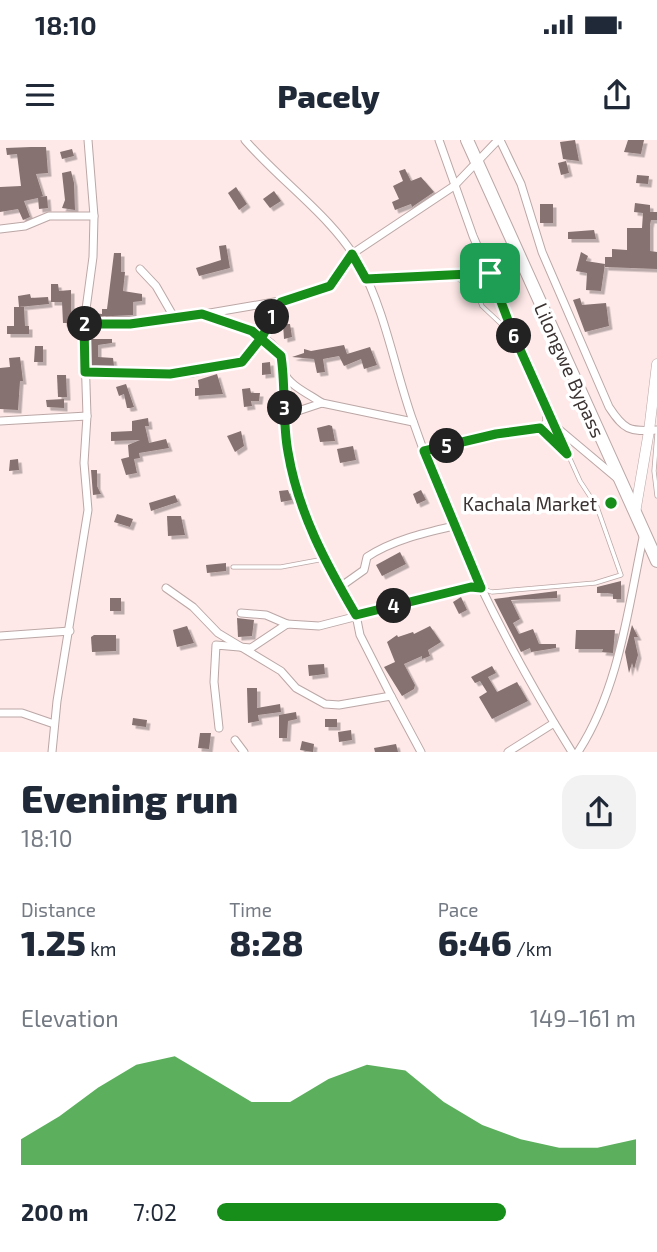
<!DOCTYPE html>
<html lang="en">
<head>
<meta charset="utf-8">
<style>
	:root { --surface:#fff; --page:#f2f2f3; --text:#1f2937; --muted:#747a83; --accent:#168e19 }
	body { margin:0; font-family:"Exo 2",sans-serif; background:var(--page); color:var(--text); height:100vh; display:flex; flex-direction:column; font-size:26px; white-space:nowrap }
	* { box-sizing:border-box; margin:0 }
	p { font-size:23px; color:var(--muted) }
	.icon { flex:none; width:38px; height:38px; fill:none; stroke:currentColor; stroke-width:2; stroke-linecap:round; stroke-linejoin:round }
	.map { position:relative; height:612px; overflow:hidden }
	.drawer { display:flex; flex-direction:column; background:var(--surface); flex:1 }
	.drawer>* { flex:none }
	.pin { position:absolute; display:grid; place-items:center; width:60px; height:60px; color:#fff; margin:-30px; border-radius:14px; box-shadow:0 4px 10px #0006 }
	.km { position:absolute; width:35px; height:35px; margin:-18px; border-radius:50%; background:#222; color:#fff; font-size:19px; line-height:35px; text-align:center }
	.round { display:grid; place-items:center; flex:none; width:74px; height:74px; border-radius:21px; background:var(--page) }
	.overview { display:flex; align-items:center; justify-content:space-between; height:119px; padding:0 21px }
	h1 { font-size:38px; font-weight:800; line-height:52px }
	.stats { display:grid; grid-template-columns:repeat(3,1fr); gap:10px; height:119px; padding:7px 21px }
	.stats div { display:grid; align-content:center }
	.stats b { font-size:35px; font-weight:800 }
	.stats small { font-size:19px; font-weight:400 }
	.stats p { font-size:19px }
	.chart { height:196px; padding:14px 21px }
	.chart p { display:flex; justify-content:space-between }
	.chart svg { width:100%; height:126px; margin-top:7px; fill:var(--accent); opacity:.7 }
	ul { padding:0 21px; list-style:none; font-size:23px }
	li { display:grid; grid-template-columns:112px 84px 1fr; align-items:center; height:52px }
	li i { height:18px; border-radius:9px; background:var(--accent) }
	.status { display:flex; justify-content:space-between; align-items:center; height:49px; padding:0 35px; background:var(--surface); direction:ltr }
	.status svg { height:19px; fill:currentColor }
	header { display:flex; justify-content:space-between; align-items:center; height:91px; padding:0 21px; background:var(--surface); font-size:32px; font-weight:800 }
	.map>svg:first-child { display:block }
</style>
</head>
<body>
<div class="status"><b>18:10</b><svg viewBox="0 0 49 12"><path d="M0 12V9h3v3zM5 12V6h3v6zM10 12V3h3v9zM15 12V0h3v12zM26 1h20v11H26zM47 4h2v5h-2z"/></svg></div>
<header><svg class="icon" aria-label="menu" viewBox="0 0 24 24"><path d="M4 6h16M4 12h16M4 18h16"/></svg>Pacely<svg class="icon" aria-label="share" viewBox="0 0 24 24"><path d="M12 15V3M7 8l5-5 5 5M5 13v7h14v-7"/></svg></header>
<div class="map">
<svg width="657" height="612" viewBox="0 0 657 612">
	<defs>
		<filter id="shadow"><feDropShadow dx="3.5" dy="3.5" stdDeviation="0" flood-color="#0004"/></filter>
	</defs>
	<rect width="100%" height="100%" fill="#fee9e8"/>
	<!-- building -->
	<g fill="#857271" filter="url(#shadow)">
		<path d="M575 0 579 21 563 19 560 2Z"/>
		<path d="M628 0H644L641 14 624 12Z"/>
		<path d="M31 7H46L48 33 36 34 43 56 40 57 47 56 48 68 39 69 38 58 24 61 30 77 23 80 18 69 0 72V47L21 46 17 14 7 15 6 8Z"/>
		<path d="M72 9 74 16 62 19 60 12Z"/>
		<path d="M566 21 569 33 561 35 558 23Z"/>
		<path d="M405 29 411 41 421 37 434 52 412 67 411 64 395 70 392 62 399 59 393 46 403 41 399 31Z"/>
		<path d="M71 31 74 43 75 70 62 68 65 60 62 33Z"/>
		<path d="M637 35 649 36 648 44 636 43Z"/>
		<path d="M236 47 247 64 239 70 228 53Z"/>
		<path d="M274 51 281 61 270 68 263 59Z"/>
		<path d="M635 63 650 65V72H657V80H651L650 85V111L657 112V129L605 127V117H612V109L627 110V88H642L643 73 634 72Z"/>
		<rect x="540" y="64" width="13" height="19"/>
		<path d="M594 90 596 99H568V92Z"/>
		<path d="M226 105 230 128 199 136 196 128 221 120 219 106Z"/>
		<path d="M581 112 588 116 586 121 605 124 601 151 586 150 587 133 576 131Z"/>
		<path d="M114 113H121V132H125L123 151 142 154V161L133 162V175L92 177 93 173 102 174V169H107Z"/>
		<path d="M51 144H58L59 151 71 150V183H63L62 162H51Z"/>
		<path d="M30 154 31 158 48 157 49 164 19 167 18 156Z"/>
		<path d="M580 158 582 165 606 163 609 186 585 192 573 160Z"/>
		<path d="M14 167H24L25 186H29V194H7V186H14Z"/>
		<path d="M283 184H290L292 197 284 199Z"/>
		<path d="M91 199H112V203L98 205V217L113 218 114 226H91Z"/>
		<path d="M344 205 347 214 370 207 377 225 364 229 361 219 344 226 339 216 323 219 325 232 317 233 314 219 292 217 304 213V209L311 211Z"/>
		<path d="M35 206H43V222H34Z"/>
		<path d="M20 217 23 241H20L18 270 0 269V228L10 227 9 218Z"/>
		<path d="M270 222 271 234 262 235V223Z"/>
		<path d="M217 234 223 254 195 256V248H199L198 240Z"/>
		<path d="M57 235H66L67 257H58Z"/>
		<path d="M126 244 134 267 130 268H127L124 254 119 256 116 247Z"/>
		<path d="M250 248 251 253H260L259 261H251L252 266 244 267 242 249Z"/>
		<path d="M64 259V268L47 267 46 260Z"/>
		<path d="M148 278 149 286H145L149 303 166 299 169 308 139 313 140 318 134 319 137 333 126 335 121 319 129 317 128 305 140 300 111 301V292L132 291V281Z"/>
		<path d="M329 285 332 286 335 301 320 302 317 288Z"/>
		<path d="M241 291 244 306 235 312 227 296Z"/>
		<path d="M353 306 356 320 340 323 337 309Z"/>
		<path d="M18 319 19 330 9 331 10 320Z"/>
		<path d="M91 330H97V346L101 354 93 355Z"/>
		<path d="M288 350 292 360 281 362 279 351Z"/>
		<path d="M421 350 426 360 417 364 413 354Z"/>
		<path d="M175 355 178 362 151 371 149 363Z"/>
		<path d="M117 374 133 379 130 387 114 382Z"/>
		<path d="M167 376H181L185 395 168 396Z"/>
		<path d="M400 412 406 424 382 436 376 425Z"/>
		<path d="M226 423V431L207 433 206 425Z"/>
		<path d="M621 441V459H613V454L607 453H597V447Z"/>
		<path d="M557 451V458L511 460 520 479 513 483 519 494 533 489 539 504H556V508L531 512 530 508 521 512 494 459Z"/>
		<path d="M461 457 467 470 459 474 453 462Z"/>
		<rect x="110" y="458" width="11" height="13"/>
		<path d="M237 478 254 480 252 496 238 497Z"/>
		<path d="M632 485 638 497H634L638 515 634 529 632 523 629 533 625 512Z"/>
		<path d="M187 486 194 503 177 507 173 490Z"/>
		<path d="M430 486 441 502 428 510 430 516 422 519V516L404 524 415 545 414 549 402 556 384 527 395 522 387 502 397 495 398 497 413 492 414 494Z"/>
		<path d="M576 490H615L613 513 602 512 603 509H575Z"/>
		<path d="M94 495H116V511L92 512 91 497Z"/>
		<path d="M324 524 325 534 309 536 308 525Z"/>
		<path d="M492 526 496 533 488 537 497 552 517 542 528 561 492 579 479 557 487 552 480 541 475 543 471 537Z"/>
		<path d="M247 548H257V568L280 564 281 572 258 575 259 581 248 583Z"/>
		<path d="M296 572 297 579 288 581 287 598H279V575Z"/>
		<path d="M133 578 147 580 146 587 132 585Z"/>
		<rect x="325" y="579" width="12" height="8"/>
		<path d="M351 590 352 600 339 602 338 592Z"/>
		<path d="M200 593H211L209 609 198 608Z"/>
		<path d="M302 601 314 604 313 612 300 610Z"/>
		<path d="M396 604 398 612H375L374 608Z"/>
	</g>
	<g fill="none" stroke-linecap="round" stroke-linejoin="round">
		<defs>
			<g id="service">
				<path d="M453 135 487 133"/>
				<path d="M368 139 451 135 475 148 482 166 514 196"/>
				<path d="M541 289 566 312"/>
				<path d="M657 294 654 331 657 356"/>
				<path d="M425 310 496 294 540 288 545 281 544 264"/>
				<path d="M233 427H281L324 419"/>
				<path d="M483 449 492 452 595 443 621 435 597 367 580 341 558 292"/>
			</g>
			<g id="minor">
				<path d="M245 0C281 42 332 76 360 125 386 173 395 231 413 281 452 397 507 508 572 612"/>
				<path d="M439 0 473 96 556 287 618 339"/>
				<path d="M500 0 521 44 542 112 609 267C624 290 629 292 657 290"/>
				<path d="M0 89 25 86 49 76H94"/>
				<path d="M140 129 156 146 175 179"/>
				<path d="M204 174C228 183 268 190 281 216 284 220 282 227 284 232 288 245 311 255 322 263"/>
				<path d="M84 184 175 179 280 161 329 146 352 114 454 46 498 0"/>
				<path d="M85 232 192 233 242 222 262 197 280 161"/>
				<path d="M284 234 287 311 298 354 317 406 356 475 360 495 391 556"/>
				<path d="M286 275 322 263 413 282"/>
				<path d="M0 281 87 276"/>
				<path d="M340 447 364 430 367 417C393 400 424 393 454 386"/>
				<path d="M166 448 193 467 218 493 281 531 296 548 325 564 339 565 391 556 421 612"/>
				<path d="M241 473 266 475 287 484"/>
				<path d="M0 496 70 491"/>
				<path d="M0 573H22L54 584"/>
				<path d="M219 588 214 542 216 505 251 508 287 484 319 486 471 447 481 448"/>
				<path d="M235 600 244 612"/>
				<path d="M52 612 57 561 88 370 84 323 87 276 84 184 93 117 94 76 88 0"/>
				<path d="M508 612 554 583"/>
				<path d="M578 612C620 547 628 467 644 393"/>
			</g>
			<path id="tertiary" d="M635 373 649 291 657 224"/>
			<path id="primary" d="M467 0 657 421"/>
		</defs>
		<!-- service casing -->
		<use href="#service" stroke="#bba7a6" stroke-width="5"/>
		<!-- minor casing -->
		<use href="#minor" stroke="#bba7a6" stroke-width="9"/>
		<!-- tertiary casing -->
		<use href="#tertiary" stroke="#bba7a6" stroke-width="11"/>
		<!-- primary casing -->
		<use href="#primary" stroke="#bba7a6" stroke-width="14"/>
		<!-- service -->
		<use href="#service" stroke="#fff" stroke-width="3.5"/>
		<!-- minor -->
		<use href="#minor" stroke="#fff" stroke-width="7"/>
		<!-- tertiary -->
		<use href="#tertiary" stroke="#fff" stroke-width="10"/>
		<!-- primary -->
		<use href="#primary" stroke="#fff" stroke-width="12"/>
	</g>
	<g fill="none" stroke-linecap="round" stroke-linejoin="round">
		<defs>
			<path id="route" d="M490 133 366 139 352 114 330 146 281 162 262 197 242 222 170 234 85 232 84 184H130L202 174 252 191 281 216C286 247 282 281 288 312 298 372 326 424 356 475L471 447 481 448 424 311 496 294 540 288 567 314 514 196 490 133"/>
		</defs>
		<!-- route casing -->
		<use href="#route" stroke="#fff" stroke-width="14"/>
		<!-- route -->
		<use href="#route" stroke="#168e19" stroke-width="9"/>
	</g>
	<!-- markers -->
	<circle fill="#168e19" stroke="#fff" stroke-width="2.5" cx="611" cy="363" r="7"/>
	<g text-anchor="middle" dominant-baseline="central" stroke-width="7" stroke-linejoin="round" paint-order="stroke">
		<!-- street labels -->
		<g font-size="19" fill="#3b3232" stroke="#fff">
			<text transform="translate(570 230) rotate(66)">Lilongwe Bypass</text>
		</g>
		<!-- poi labels -->
		<g font-size="19" fill="#3b3232" stroke="#fff" text-anchor="end">
			<text x="597" y="363">Kachala Market</text>
		</g>
	</g>
</svg>
<div class="pin" style="left:490px;top:133px;background:#1e9e55"><svg class="icon" aria-label="arrive" viewBox="0 0 24 24"><path d="M6 21V4h12l-3 4 3 4H6"/></svg></div>
<b class="km" style="left:272px;top:177px">1</b>
<b class="km" style="left:85px;top:184px">2</b>
<b class="km" style="left:285px;top:268px">3</b>
<b class="km" style="left:394px;top:466px">4</b>
<b class="km" style="left:447px;top:306px">5</b>
<b class="km" style="left:514px;top:196px">6</b>
</div>
<section class="drawer">
<div class="overview"><div><h1>Evening run</h1><p>18:10</p></div><a class="round"><svg class="icon" aria-label="share" viewBox="0 0 24 24"><path d="M12 15V3M7 8l5-5 5 5M5 13v7h14v-7"/></svg></a></div>
<div class="stats">
<div><p>Distance</p><b>1.25<small> km</small></b></div>
<div><p>Time</p><b>8:28</b></div>
<div><p>Pace</p><b>6:46<small> /km</small></b></div>
</div>
<div class="chart"><p><span>Elevation</span>149–161 m</p>
<svg viewBox="0 0 160 44" preserveAspectRatio="none"><path d="M0 44V35L10 27L20 17L30 9L40 6L50 14L60 22L70 22L80 14L90 9L100 11L110 22L120 30L130 35L140 38L150 38L160 35V44z"/></svg>
</div>
<ul>
<li><b>200 m</b>7:02<i style="width:69%"></i></li>
</ul>
</section>
</body>
</html>
